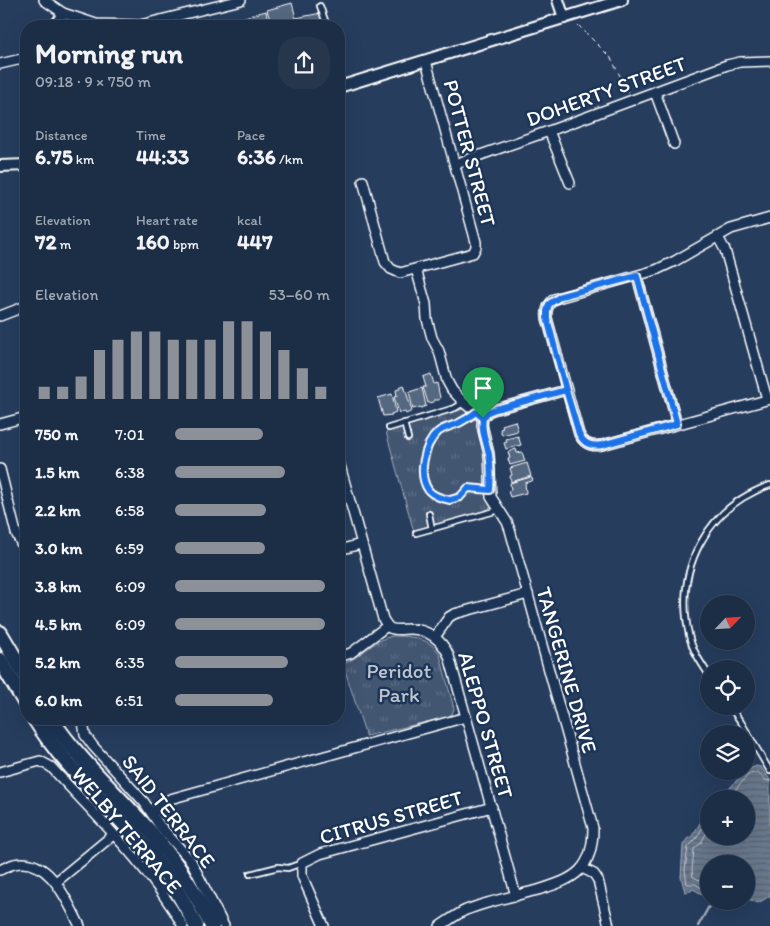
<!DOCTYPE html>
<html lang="en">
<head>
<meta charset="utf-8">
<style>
	:root { --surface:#1c2e46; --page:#25364d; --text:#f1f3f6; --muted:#a0a8b3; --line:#3a4a5f; --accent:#8c9099 }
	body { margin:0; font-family:Itim,sans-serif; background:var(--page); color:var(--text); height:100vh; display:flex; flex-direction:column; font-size:19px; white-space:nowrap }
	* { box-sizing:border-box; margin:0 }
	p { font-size:16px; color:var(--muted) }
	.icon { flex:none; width:28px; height:28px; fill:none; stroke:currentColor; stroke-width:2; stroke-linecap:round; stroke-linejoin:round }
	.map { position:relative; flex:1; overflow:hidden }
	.details { position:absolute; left:20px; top:20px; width:325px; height:705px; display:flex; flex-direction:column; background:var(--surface); border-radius:20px; box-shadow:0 5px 20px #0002,0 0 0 1px var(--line) }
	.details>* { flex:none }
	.needle { width:32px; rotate:65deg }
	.fabs { position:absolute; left:700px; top:595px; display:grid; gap:10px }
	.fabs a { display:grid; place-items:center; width:55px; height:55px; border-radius:50%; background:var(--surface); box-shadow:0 5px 20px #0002,0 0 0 1px var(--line); font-size:25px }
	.pin { position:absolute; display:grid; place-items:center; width:42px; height:42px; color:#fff; margin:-51px -21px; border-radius:50% 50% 50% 0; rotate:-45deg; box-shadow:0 0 5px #0007 }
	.pin .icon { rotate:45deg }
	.round { display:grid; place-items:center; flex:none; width:52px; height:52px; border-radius:20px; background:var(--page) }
	.summary { display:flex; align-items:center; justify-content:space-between; height:85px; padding:0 15px }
	h1 { font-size:28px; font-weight:700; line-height:38px }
	.figures { display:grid; grid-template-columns:repeat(3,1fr); gap:8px; height:85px; padding:5px 15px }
	.figures div { display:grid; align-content:center }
	.figures b { font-size:21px; font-weight:700 }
	.figures small { font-size:14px; font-weight:400 }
	.figures p { font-size:14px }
	.chart { height:140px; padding:10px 15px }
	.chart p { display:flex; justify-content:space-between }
	.chart svg { width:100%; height:90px; margin-top:5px; stroke:var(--accent); stroke-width:6 }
	ul { padding:0 15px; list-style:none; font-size:16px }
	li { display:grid; grid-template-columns:80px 60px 1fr; align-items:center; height:38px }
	li i { height:12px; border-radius:6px; background:var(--accent) }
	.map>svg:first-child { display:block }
</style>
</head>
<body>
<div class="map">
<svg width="770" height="926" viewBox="0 0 770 926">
	<defs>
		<pattern id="park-tufts" width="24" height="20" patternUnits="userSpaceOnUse" patternTransform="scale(1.25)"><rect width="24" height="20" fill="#425672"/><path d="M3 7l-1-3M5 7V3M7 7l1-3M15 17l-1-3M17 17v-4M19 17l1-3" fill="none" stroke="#5e6f87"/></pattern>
		<pattern id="water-rules" width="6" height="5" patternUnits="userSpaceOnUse" patternTransform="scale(1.25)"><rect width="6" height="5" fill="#67788e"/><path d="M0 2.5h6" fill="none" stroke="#5a626d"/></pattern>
	</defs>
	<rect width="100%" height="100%" fill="#263d5e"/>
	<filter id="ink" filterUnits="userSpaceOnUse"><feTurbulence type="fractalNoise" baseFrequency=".02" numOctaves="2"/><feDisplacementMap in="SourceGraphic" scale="10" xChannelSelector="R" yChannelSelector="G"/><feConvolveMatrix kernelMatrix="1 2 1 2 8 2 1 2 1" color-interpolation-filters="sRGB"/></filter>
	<g filter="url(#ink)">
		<!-- park -->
		<g fill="url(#park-tufts)" stroke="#a0aab8">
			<path d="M467 408 477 418 478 433 485 455 487 470 486 493 491 506 487 511 414 532 386 432Z"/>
			<path d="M392 636C410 636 430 637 440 655L454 709 452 714 448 717 366 736 343 664C361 657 373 640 392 636Z"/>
		</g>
		<!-- water -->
		<path fill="url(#water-rules)" stroke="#a4aebb" d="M756 766 761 767 770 780V896L758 903 746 898V864H709V898L693 889 691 891 685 892 681 877 683 845 687 839 692 836 709 809V836H746V799H720L745 771Z"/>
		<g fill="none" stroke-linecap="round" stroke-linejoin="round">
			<!-- shore -->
			<g stroke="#c2c9d2" stroke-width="1">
				<path d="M727 799 749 774 758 772 765 780 770 781"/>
				<path d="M709 816 696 839 688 847 685 870 687 884H695L709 892"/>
				<path d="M709 828 701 843 694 849 692 870 693 877 709 884"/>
			</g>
			<!-- stream -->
			<path stroke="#a4aebb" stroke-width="2.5" d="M698 926 712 901"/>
		</g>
		<!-- building -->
		<g fill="#556781" stroke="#fff">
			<path d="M292 3 296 18 321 13 324 26H286L285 22 272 26 267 10Z"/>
			<path d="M266 11 268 25 265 26H204L227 20V22Z"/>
			<path d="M431 374 434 384 437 383 440 398 439 400H434V402L428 403 423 387H426L423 377Z"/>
			<path d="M404 385 412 411 406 414 405 412 399 413 394 397 397 396 396 390 399 389V387Z"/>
			<path d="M422 388 426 406 421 408 420 407 413 409 409 392Z"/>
			<path d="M392 394 396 412 391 414 392 415 383 416 378 398Z"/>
			<path d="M515 421 518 431 502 435 500 429 503 428 502 425Z"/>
			<path d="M518 436 521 445 506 449 504 443 507 442 506 439Z"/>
			<path d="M516 449 517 453 522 452 525 461 510 465 508 459 510 458 508 452Z"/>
			<path d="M527 463 531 476 511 482 510 476 512 475 510 468Z"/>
			<path d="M531 477 533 480 532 481 525 483 526 493 510 497 508 491 511 490 510 483Z"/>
		</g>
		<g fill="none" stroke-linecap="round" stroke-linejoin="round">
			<defs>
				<g id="service">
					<path d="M320 6 327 26"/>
					<path d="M404 423 408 438"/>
					<path d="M389 428 455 408 463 403"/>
					<path d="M429 514 432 529"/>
					<path d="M416 533 499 510"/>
					<path d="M709 675C701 663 692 650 689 635 674 569 707 507 770 485"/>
					<path d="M729 706 741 722 770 771"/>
					<path d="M250 874 278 867 288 868 302 863"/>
				</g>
				<g id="minor">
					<path d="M44 0 63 13 96 24 140 25 241 0"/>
					<path d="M54 26 63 13"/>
					<path d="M0 64 26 58"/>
					<path d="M655 92 674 144"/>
					<path d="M549 131 570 183"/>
					<path d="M455 164 549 131 727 65 740 62 770 61"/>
					<path d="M363 181 385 262 391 269 400 273 473 253 476 247V242L426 61"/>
					<path d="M770 218 731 229 675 261 656 270 554 299C548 305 546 309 547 318L579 434C584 444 591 447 602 445L770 399"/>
					<path d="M718 237 725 250 767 399"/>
					<path d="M416 269 426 304 427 319 432 338 439 351 447 381 452 390 464 403 483 418"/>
					<path d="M637 276 677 424"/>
					<path d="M0 316 26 306"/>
					<path d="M0 424 26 417"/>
					<path d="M339 462 383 619C385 622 387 626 390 628 396 631 403 629 410 629 428 629 442 640 449 656L516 896"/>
					<path d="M0 469 16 533 26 553"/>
					<path d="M339 550 361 544"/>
					<path d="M435 637 449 617 454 614 528 594"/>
					<path d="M339 657 351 653 387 626"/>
					<path d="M89 719 83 721 85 735 93 746 144 802 160 826 191 861 224 926"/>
					<path d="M0 772 40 761 51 767C97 817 149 866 183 926"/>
					<path d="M152 813 170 799 466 717"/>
					<path d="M582 868 594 874 598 880 609 926"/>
					<path d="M0 870C4 868 10 865 14 864 50 856 67 901 80 926"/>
					<path d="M56 882 113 835"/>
					<path d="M324 926 302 876V863L320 854 492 807"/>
					<path d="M440 926C448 921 457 914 466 910 489 901 514 896 538 890 575 879 593 870 593 828L510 530 507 522 491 497 489 454 482 425 483 418 488 412 496 409 566 390"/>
				</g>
				<g id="tertiary">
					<path d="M558 0 564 18"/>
					<path d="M339 87 622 0"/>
					<path d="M0 166 26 165"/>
				</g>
				<g id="primary">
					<path d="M0 633 26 677"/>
					<path d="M0 660 26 704"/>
					<path d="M35 719C66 770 114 809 152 855 169 877 184 901 196 926"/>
					<path d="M51 719C79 761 118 795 152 834 176 862 196 893 212 926"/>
				</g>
			</defs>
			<!-- service casing -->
			<use href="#service" stroke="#fff" stroke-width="8"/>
			<!-- minor casing -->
			<use href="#minor" stroke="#fff" stroke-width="12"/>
			<!-- tertiary casing -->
			<use href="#tertiary" stroke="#fff" stroke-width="14"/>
			<!-- primary casing -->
			<use href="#primary" stroke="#fff" stroke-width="18"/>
			<!-- path -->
			<g stroke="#fff" stroke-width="1" stroke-dasharray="5 4" stroke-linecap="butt">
				<path d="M578 25 611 58 628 92"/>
				<path d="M467 418C458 424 447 425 439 431 423 444 418 476 430 492 452 506 451 501 468 488L482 489"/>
			</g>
			<!-- service -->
			<use href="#service" stroke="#1d3557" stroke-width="4.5"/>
			<!-- minor -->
			<use href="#minor" stroke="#1d3557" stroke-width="9"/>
			<!-- tertiary -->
			<use href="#tertiary" stroke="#1d3557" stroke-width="10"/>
			<!-- primary -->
			<use href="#primary" stroke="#1d3557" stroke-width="14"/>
		</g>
	</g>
	<g fill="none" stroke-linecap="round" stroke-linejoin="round" filter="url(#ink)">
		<defs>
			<path id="route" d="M483 418C481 431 486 441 489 454 491 466 491 478 490 490L468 488 460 497 450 500C444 499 434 496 429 491 417 475 424 445 438 432 444 427 452 426 459 423 465 420 471 416 476 412L483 418 488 412 496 409 566 390 547 318V311L549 304 561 296 637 276 677 424 602 445C591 447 584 444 579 434L566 390 496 409 488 412 483 418"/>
		</defs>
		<!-- route casing -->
		<use href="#route" stroke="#fff" stroke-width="10"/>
		<!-- route -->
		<use href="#route" stroke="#1a73e8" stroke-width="6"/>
	</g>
	<g text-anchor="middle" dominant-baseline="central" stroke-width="5" stroke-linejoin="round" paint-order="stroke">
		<!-- street labels -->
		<g font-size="21" fill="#fff" stroke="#1d3557">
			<text transform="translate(606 91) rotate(-20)">DOHERTY STREET</text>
			<text transform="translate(470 153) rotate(75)">POTTER STREET</text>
			<text transform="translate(567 670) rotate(74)">TANGERINE DRIVE</text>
			<text transform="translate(486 725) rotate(74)">ALEPPO STREET</text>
			<text transform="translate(169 811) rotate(52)">SAID TERRACE</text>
			<text transform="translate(391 817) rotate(-16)">CITRUS STREET</text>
			<text transform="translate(127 830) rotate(50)">WELBY TERRACE</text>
		</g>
		<!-- park labels -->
		<g font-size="21" fill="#bdc4ce" stroke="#1d3557">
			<text x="399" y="670">Peridot<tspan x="399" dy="24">Park</tspan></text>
		</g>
	</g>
</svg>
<div class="fabs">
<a><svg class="needle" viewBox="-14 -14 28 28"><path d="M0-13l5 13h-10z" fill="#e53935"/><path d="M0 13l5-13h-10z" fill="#a0a8b3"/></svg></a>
<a><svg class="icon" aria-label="locate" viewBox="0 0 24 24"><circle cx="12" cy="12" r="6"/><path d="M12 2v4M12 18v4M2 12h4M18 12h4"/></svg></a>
<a><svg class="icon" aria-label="layers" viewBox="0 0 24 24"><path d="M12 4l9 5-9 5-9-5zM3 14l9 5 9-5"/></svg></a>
<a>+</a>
<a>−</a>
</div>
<div class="pin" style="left:483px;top:418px;background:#1e9e55"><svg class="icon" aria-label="arrive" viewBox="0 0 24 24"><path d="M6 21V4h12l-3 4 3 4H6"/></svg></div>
<section class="details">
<div class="summary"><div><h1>Morning run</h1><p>09:18 · 9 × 750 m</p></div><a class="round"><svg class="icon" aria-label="share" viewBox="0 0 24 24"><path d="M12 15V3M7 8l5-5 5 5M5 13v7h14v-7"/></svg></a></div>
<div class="figures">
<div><p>Distance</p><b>6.75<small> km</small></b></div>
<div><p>Time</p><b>44:33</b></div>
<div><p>Pace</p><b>6:36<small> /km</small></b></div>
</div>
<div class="figures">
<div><p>Elevation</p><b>72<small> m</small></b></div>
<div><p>Heart rate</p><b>160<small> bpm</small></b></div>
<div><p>kcal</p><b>447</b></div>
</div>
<div class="chart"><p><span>Elevation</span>53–60 m</p>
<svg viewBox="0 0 160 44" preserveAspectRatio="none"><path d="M5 44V38M15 44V38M25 44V33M35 44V20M45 44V15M55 44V11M65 44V11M75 44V15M85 44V15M95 44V15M105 44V6M115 44V6M125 44V11M135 44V20M145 44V29M155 44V38"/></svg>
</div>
<ul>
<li><b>750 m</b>7:01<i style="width:57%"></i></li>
<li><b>1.5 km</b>6:38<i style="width:71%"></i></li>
<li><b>2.2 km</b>6:58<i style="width:59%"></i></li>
<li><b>3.0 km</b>6:59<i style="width:58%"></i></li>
<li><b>3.8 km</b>6:09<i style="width:97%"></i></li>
<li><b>4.5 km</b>6:09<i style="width:97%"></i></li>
<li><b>5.2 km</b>6:35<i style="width:73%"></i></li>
<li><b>6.0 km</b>6:51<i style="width:63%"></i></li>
</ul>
</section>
</div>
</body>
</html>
